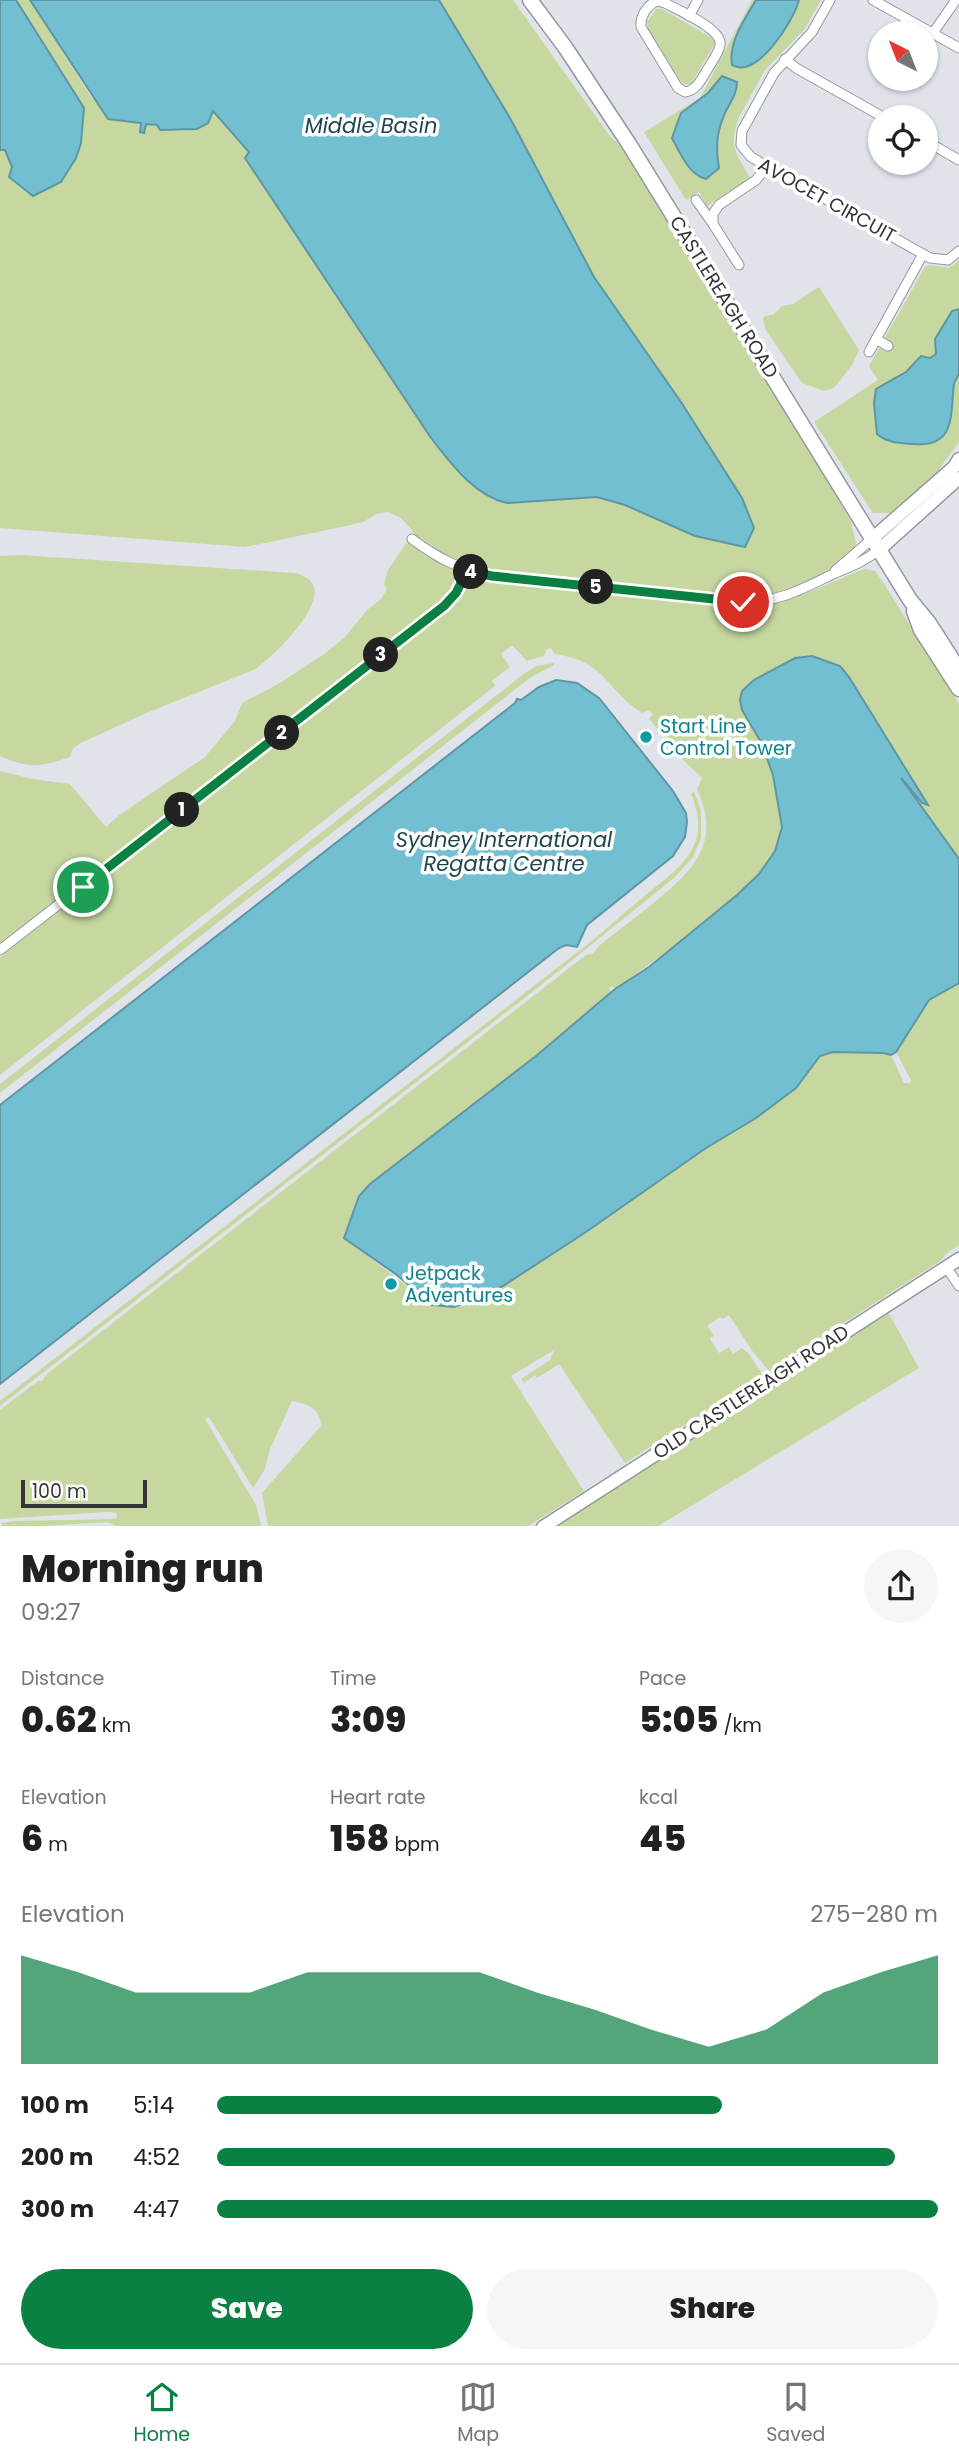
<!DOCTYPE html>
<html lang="en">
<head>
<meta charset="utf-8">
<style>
	:root { --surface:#fff; --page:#f6f6f6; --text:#202124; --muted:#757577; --line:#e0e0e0; --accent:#0b8043 }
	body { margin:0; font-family:Poppins,sans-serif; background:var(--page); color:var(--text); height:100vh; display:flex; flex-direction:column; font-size:26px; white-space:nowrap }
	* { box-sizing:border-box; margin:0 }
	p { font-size:23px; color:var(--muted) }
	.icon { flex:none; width:38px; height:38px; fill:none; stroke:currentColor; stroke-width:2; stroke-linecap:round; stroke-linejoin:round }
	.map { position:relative; height:1526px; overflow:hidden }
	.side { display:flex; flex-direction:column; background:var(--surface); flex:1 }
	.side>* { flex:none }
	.needle { width:46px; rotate:318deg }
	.fabs { position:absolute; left:868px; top:21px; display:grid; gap:14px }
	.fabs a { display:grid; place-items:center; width:70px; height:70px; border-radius:50%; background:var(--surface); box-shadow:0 2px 5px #0004; font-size:35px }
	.scale { position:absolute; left:21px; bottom:18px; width:126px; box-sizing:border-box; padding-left:7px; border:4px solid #333537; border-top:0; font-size:19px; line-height:24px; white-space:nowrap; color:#333537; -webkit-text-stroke:5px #fff; paint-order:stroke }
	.pin { position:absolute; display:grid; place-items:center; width:60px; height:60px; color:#fff; margin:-30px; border:4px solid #fff; border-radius:50%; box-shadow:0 2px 7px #0007 }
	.km { position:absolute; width:35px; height:35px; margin:-18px; border-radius:50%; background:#222; color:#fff; font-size:19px; line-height:35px; text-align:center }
	.round { display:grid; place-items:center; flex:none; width:74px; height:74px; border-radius:37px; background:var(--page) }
	.summary { display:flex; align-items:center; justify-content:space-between; height:119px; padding:0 21px }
	h1 { font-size:38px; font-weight:800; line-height:52px }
	.metrics { display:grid; grid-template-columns:repeat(3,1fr); gap:10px; height:119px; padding:7px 21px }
	.metrics div { display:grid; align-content:center }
	.metrics b { font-size:35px; font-weight:800 }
	.metrics small { font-size:19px; font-weight:400 }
	.metrics p { font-size:19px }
	.chart { height:196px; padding:14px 21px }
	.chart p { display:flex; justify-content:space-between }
	.chart svg { width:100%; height:126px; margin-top:7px; fill:var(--accent); opacity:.7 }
	.primary-button { display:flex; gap:14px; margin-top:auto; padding:14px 21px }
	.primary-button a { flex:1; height:80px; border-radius:42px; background:var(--accent); color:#fff; font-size:28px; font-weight:800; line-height:80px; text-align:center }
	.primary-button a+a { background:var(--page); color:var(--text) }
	ul { padding:0 21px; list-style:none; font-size:23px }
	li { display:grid; grid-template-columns:112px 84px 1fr; align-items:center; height:52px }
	li i { height:18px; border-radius:9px; background:var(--accent) }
	.tabs { display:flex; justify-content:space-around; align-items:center; height:98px; border-top:2px solid var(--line); background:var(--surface); font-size:19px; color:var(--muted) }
	.tabs a { display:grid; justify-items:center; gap:4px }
	.tabs .selected { color:var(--accent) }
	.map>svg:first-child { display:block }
</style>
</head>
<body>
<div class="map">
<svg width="959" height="1527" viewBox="0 0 959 1527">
	<rect width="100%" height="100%" fill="#e0e4ea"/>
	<!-- green -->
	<g fill="#c6d7a0">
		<path d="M16 0H30L91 97 142 123 144 132 146 123 157 125 161 130C184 130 203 136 212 110L249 153 245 158 431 438C451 463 474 496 507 503L597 497 625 505 742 498 681 402 594 277 510 118 439 0H513L609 135 621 147 630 159 740 333 851 522 856 544C841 571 785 592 755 597L485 568 465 563 447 555 416 535 401 518 388 512 376 514 363 522 346 526 245 547 0 528V150H5L12 167 84 108Z"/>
		<path d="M752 0H821L804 30 765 70 738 119 734 135V144L737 155 750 178 707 206 699 192 686 200 644 132 700 98Z"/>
		<path d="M656 9H662L714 39V45L691 84H684L680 80 648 29 647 22Z"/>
		<path d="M959 260V442L937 472 890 513H873L814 422 878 380 869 366 925 267 930 265 949 268Z"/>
		<path d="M819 287 859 350 852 365 834 388 824 391 802 383 765 329 763 317 774 314 782 306 793 304Z"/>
		<path d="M407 542 422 554 457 572 458 581 449 597 0 944V771L33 779 70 784 106 827 118 816 205 757 235 721 242 703 278 684 323 655 345 637 367 610 381 599 387 589 384 584 388 570Z"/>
		<path d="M20 555 294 573C350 584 276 654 256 669L144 714 81 743 73 748 70 757C42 767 28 769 0 756V556Z"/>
		<path d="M864 569 875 571 883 582 959 704V859L895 768 922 803 927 804 849 677 742 691C737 712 753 726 762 744 765 752 768 761 771 769 781 794 785 823 776 848 761 890 653 961 615 989L612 986 609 988 611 992 536 1056 370 1184 359 1196 344 1238 432 1305 454 1307 474 1302 477 1296 503 1286 586 1232 706 1148 756 1118 796 1088 820 1057 833 1052 884 1053 891 1055 904 1083H910L911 1080 896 1052 929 1000 959 983V1245L948 1252 940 1261 769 1371 753 1352 729 1315 723 1319 720 1317 707 1326 714 1335 710 1339 719 1353 729 1347 733 1354 742 1348 749 1354 763 1375 625 1463 559 1364 537 1378 535 1375 524 1383 521 1379 550 1360 554 1350 511 1376 584 1491 528 1526H268L262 1493 321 1426C320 1408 308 1404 292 1401L270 1449 265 1469 253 1488 209 1417 205 1419 256 1505 261 1526 119 1527 107 1522 42 1526H2V1523L15 1521 116 1519 117 1513 108 1512 0 1519V1410L38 1381H42L47 1374 586 955 592 954 599 946C627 922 685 885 700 853 711 832 706 809 697 789L702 778 683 760 649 719 653 714 649 710 642 713C604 688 607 662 555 654L551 648 547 649 544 656 527 661 512 645 501 654 510 667 492 681 495 686 0 1075V957L451 605 467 581 471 579 750 608C795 602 823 585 864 569Z"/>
		<path d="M554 663V665L531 677 0 1093V1084L525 673 536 666Z"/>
		<path d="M694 791 701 811V838L693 857 674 878 550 978 0 1406V1401L593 940C611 924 629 909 648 893 684 864 712 844 691 794Z"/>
		<path d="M887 1310 919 1368 658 1526 553 1527Z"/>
	</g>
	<!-- water -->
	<g fill="#72bfd1" stroke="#5f96a3" stroke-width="2">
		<path d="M0 0H16L84 108 81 143 76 158 61 182 33 196 9 177 12 167 5 150H0Z"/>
		<path d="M30 0H439L510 118 594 277 681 402 742 498 754 528 745 547 695 536 625 505 597 497 507 503C474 496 451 463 431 438L245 158 249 152 213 111 208 123 197 129 160 130 157 125 146 124 144 133 140 132 141 123 108 119Z"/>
		<path d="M756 0H799C794 20 757 80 732 65 728 42 745 19 756 0Z"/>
		<path d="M722 76 737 82C737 96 727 106 723 118 716 135 716 150 719 168L706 179C689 175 680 153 672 138L681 113 708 93Z"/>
		<path d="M959 309C959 323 959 363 959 374 957 378 955 380 954 384 950 413 957 448 913 444 900 443 887 443 877 434L874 403 876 389 906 372 921 356 930 358 936 354 935 339 952 311Z"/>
		<path d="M812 656 840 666 849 677 928 805 922 803 901 778 959 859V983L929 1000 896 1052 891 1055 883 1053 833 1052 820 1056 796 1088 756 1118 706 1148 586 1232 503 1286 477 1296 474 1302H467L454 1307 432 1305 397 1275 344 1238 359 1196 370 1184 536 1056 615 989 649 967 737 895 759 874 775 851 782 827 773 775 762 744 742 710 740 700 742 691 754 680 795 658Z"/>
		<path d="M556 680 577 683 599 698 673 791 686 813 687 822 685 837 673 856 587 925 577 947 566 945 559 948 0 1384V1105L515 703 517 699 521 700 539 687Z"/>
	</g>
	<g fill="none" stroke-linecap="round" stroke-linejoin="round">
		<defs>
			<g id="street">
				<path d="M830 0 812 32 774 73 742 131 741 145 751 157 930 258 948 260 959 251"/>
				<path d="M873 0 959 48"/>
				<path d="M657 1 665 3C678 10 723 29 720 45 719 53 711 63 707 70 701 80 697 90 685 92L678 88 641 27C640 16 647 5 657 1Z"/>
				<path d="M689 16 698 0"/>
				<path d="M933 33 956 0"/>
				<path d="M785 59 796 68 883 117"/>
				<path d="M926 141 959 160"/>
				<path d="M696 200 713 224"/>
				<path d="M739 265 713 224V214L719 205 756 180 767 167"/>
				<path d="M876 339 888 346"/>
				<path d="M869 352 923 254"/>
				<path d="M412 539C437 558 461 570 492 576L743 602C779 602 800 590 831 575 849 567 864 562 880 549"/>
				<path d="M835 571 873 538"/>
				<path d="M0 950 431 616 456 593 467 571"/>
				<path d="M946 1267 959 1286"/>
			</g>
			<g id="secondary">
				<path d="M873 538 954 467 959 459"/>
				<path d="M880 549 959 478"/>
				<path d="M543 1527 959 1259"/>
			</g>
			<g id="primary">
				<path d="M530 0 565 47 629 144 910 600 929 623 959 670"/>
				<path d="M914 611 921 630 959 689"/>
			</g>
		</defs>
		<!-- street casing -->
		<use href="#street" stroke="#94989e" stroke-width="11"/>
		<!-- secondary casing -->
		<use href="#secondary" stroke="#94989e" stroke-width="15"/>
		<!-- primary casing -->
		<use href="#primary" stroke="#94989e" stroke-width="17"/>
		<!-- street -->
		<use href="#street" stroke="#fff" stroke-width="9"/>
		<!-- secondary -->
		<use href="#secondary" stroke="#fff" stroke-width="12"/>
		<!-- primary -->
		<use href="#primary" stroke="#fff" stroke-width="14"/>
	</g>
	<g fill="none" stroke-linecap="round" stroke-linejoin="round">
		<defs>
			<path id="route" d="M83 887 444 606 456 593 467 571 492 576 743 602"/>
		</defs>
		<!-- route casing -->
		<use href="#route" stroke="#fff" stroke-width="14"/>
		<!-- route -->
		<use href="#route" stroke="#0b8043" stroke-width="9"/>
	</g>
	<!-- markers -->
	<g fill="#0f9aa8" stroke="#fff" stroke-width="2.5">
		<circle cx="646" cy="737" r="7"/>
		<circle cx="391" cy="1284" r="7"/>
	</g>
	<g text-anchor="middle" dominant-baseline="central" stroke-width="7" stroke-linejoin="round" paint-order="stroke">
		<!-- street labels -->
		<g font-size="19" fill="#333537" stroke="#fff">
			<text transform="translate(827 200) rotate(29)">AVOCET CIRCUIT</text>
			<text transform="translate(724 297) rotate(58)">CASTLEREAGH ROAD</text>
			<text transform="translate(751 1392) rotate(-33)">OLD CASTLEREAGH ROAD</text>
		</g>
		<!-- culture labels -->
		<g font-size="19" fill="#0d838f" stroke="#fff" text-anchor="start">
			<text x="660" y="726">Start Line<tspan x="660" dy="22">Control Tower</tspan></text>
			<text x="405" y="1273">Jetpack<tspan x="405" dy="22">Adventures</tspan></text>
		</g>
		<!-- water labels -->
		<g font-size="21" font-style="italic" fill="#1f444c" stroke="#fff">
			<text x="371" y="125">Middle Basin</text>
			<text x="504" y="839">Sydney International<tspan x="504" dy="24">Regatta Centre</tspan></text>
		</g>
	</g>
</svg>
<div class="fabs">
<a><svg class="needle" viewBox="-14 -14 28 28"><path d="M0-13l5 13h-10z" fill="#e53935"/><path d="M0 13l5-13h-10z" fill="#757577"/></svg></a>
<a><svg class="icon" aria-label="locate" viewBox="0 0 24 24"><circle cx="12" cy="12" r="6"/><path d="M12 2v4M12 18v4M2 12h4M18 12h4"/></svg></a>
</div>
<div class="scale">100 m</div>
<div class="pin" style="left:83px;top:887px;background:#1e9e55"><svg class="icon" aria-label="arrive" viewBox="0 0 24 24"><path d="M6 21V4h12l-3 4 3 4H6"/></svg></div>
<div class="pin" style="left:743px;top:602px;background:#d93025"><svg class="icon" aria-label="check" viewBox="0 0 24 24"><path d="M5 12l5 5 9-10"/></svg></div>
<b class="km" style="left:182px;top:810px">1</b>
<b class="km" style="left:282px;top:733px">2</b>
<b class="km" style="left:381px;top:655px">3</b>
<b class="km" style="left:471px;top:572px">4</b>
<b class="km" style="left:596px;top:587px">5</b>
</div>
<section class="side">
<div class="summary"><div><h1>Morning run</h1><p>09:27</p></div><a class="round"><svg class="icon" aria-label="share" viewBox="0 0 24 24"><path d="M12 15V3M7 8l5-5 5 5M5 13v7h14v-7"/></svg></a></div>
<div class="metrics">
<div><p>Distance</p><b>0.62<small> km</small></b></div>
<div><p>Time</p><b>3:09</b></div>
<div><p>Pace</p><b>5:05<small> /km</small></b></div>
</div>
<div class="metrics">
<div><p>Elevation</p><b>6<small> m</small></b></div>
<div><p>Heart rate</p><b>158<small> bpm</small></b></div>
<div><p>kcal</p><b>45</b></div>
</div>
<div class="chart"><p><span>Elevation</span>275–280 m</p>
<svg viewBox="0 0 160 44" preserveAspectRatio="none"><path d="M0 44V6L10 12L20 19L30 19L40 19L50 12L60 12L70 12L80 12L90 19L100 25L110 32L120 38L130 32L140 19L150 12L160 6V44z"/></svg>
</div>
<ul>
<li><b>100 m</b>5:14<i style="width:70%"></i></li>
<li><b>200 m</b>4:52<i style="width:94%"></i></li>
<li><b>300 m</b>4:47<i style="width:100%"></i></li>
</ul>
<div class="primary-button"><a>Save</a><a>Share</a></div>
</section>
<nav class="tabs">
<a class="selected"><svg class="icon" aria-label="home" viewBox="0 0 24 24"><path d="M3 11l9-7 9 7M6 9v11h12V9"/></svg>Home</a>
<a><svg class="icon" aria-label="map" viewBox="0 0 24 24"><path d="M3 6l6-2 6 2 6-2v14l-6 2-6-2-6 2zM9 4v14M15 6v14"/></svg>Map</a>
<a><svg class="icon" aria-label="saved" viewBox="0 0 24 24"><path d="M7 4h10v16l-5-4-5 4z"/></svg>Saved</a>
</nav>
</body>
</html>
